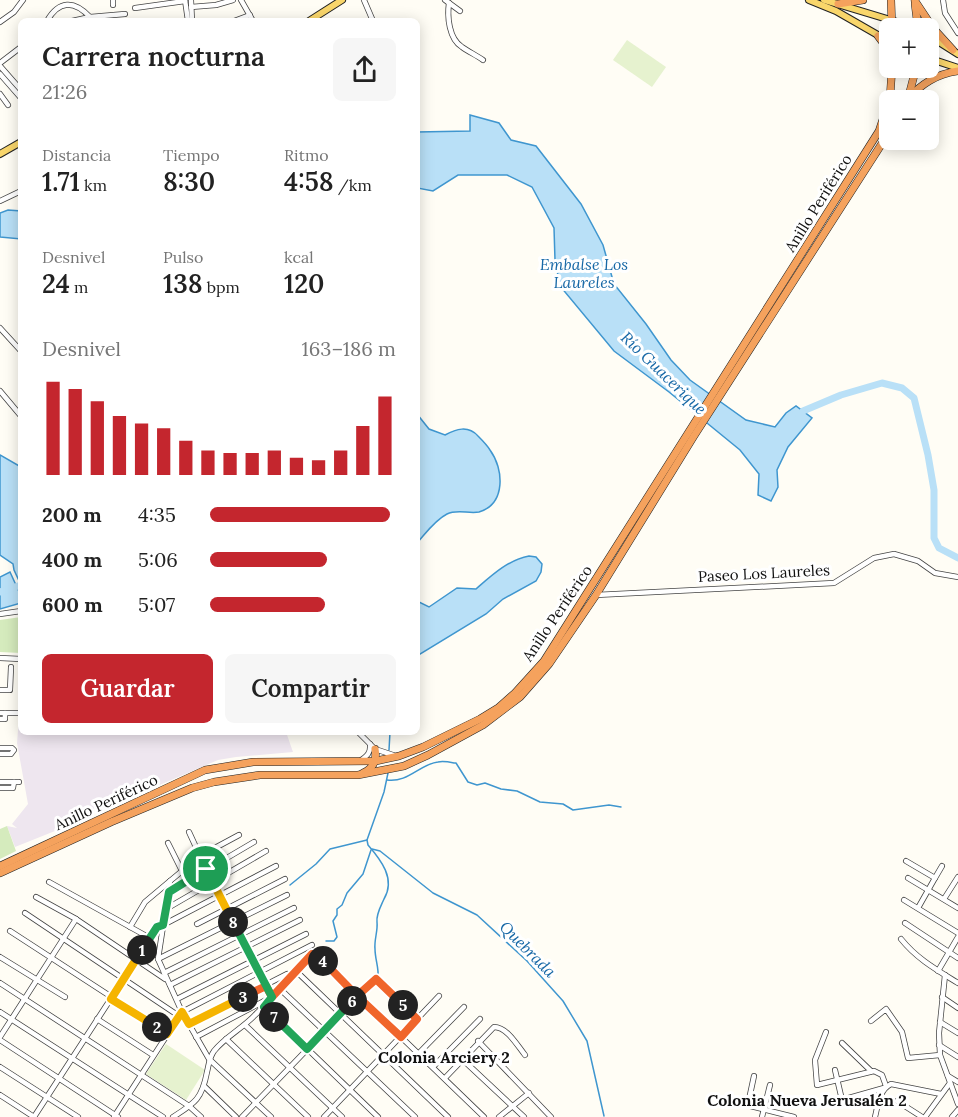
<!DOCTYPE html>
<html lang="es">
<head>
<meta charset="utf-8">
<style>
	:root { --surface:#fff; --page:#f6f6f6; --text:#222; --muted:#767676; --accent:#c4262e }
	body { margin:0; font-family:Lora,serif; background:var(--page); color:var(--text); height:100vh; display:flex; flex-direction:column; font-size:22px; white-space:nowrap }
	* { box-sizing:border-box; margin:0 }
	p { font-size:20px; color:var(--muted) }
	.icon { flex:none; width:33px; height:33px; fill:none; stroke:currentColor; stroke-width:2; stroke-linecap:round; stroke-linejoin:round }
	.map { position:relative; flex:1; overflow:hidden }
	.details { position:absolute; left:18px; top:18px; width:402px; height:717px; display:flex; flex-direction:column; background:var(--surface); border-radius:9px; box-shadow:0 3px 15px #0003 }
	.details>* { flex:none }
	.fabs { position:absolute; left:879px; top:18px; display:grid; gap:12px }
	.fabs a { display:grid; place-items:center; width:60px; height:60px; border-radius:9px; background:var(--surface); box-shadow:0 3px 15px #0003; font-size:30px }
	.pin { position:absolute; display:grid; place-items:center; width:51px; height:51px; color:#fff; margin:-26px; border:3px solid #fff; border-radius:50%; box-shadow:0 2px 6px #0007 }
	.km { position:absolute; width:30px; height:30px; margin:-15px; border-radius:50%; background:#222; color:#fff; font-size:16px; line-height:30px; text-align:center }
	.round { display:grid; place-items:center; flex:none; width:63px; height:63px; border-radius:9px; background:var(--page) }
	.head { display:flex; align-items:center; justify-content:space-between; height:102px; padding:0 24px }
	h1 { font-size:27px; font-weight:600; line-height:45px }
	.stats { display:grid; grid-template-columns:repeat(3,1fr); gap:9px; height:102px; padding:6px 24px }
	.stats div { display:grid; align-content:center }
	.stats b { font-size:26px; font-weight:600 }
	.stats small { font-size:16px; font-weight:400 }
	.stats p { font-size:16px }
	.chart { height:168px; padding:12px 24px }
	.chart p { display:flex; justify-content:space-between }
	.chart svg { width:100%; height:108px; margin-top:6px; stroke:var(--accent); stroke-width:6 }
	.cta { display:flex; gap:12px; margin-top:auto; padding:12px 24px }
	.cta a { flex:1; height:69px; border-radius:9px; background:var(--accent); color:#fff; font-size:24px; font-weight:600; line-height:69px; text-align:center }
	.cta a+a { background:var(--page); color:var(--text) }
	ul { padding:0 24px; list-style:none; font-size:20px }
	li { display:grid; grid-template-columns:96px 72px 1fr; align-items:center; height:45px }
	li i { height:15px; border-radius:8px; background:var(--accent) }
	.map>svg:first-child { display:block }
</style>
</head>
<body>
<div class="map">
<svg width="958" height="1117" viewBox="0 0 958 1117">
	<rect width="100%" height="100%" fill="#fffdf5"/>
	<!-- industrial -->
	<path fill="#eee6ef" d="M21 693V732H286L293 752 236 757 218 760 141 793 142 785 139 790 109 799 65 827 15 847 7 826 17 828 12 824 28 804 17 743Z"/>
	<!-- green -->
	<g fill="#d5ebbd">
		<path d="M21 617V653L0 652V620Z"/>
		<path d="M7 826 16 851 0 859V829Z"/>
	</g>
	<!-- pitch -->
	<g fill="#e6f2cf">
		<path d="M627 40 666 67 652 87 613 60Z"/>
		<path d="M166 1044 205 1070 186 1100 146 1074Z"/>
	</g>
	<!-- water -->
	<g fill="#b9e0f7" stroke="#3f96cf" stroke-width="1.5">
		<path d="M470 115 499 123 511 140 536 146 581 204 603 245 614 284 646 324 671 360 690 380 746 420 775 427 786 413 796 406 812 418 788 447 777 470 778 487 771 501 758 495 759 474 740 450 669 392 614 351 560 286 555 260 554 228 532 187 507 175H458L433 191 417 188V132L470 131Z"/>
		<path d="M8 210 21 211V239L0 237V213Z"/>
		<path d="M417 414 429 429 445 435C456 429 468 425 478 436 482 440 487 445 490 450 504 469 506 504 479 512 469 514 457 509 447 514 435 520 426 533 417 543Z"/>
		<path d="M0 455 21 467V585L14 570 13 564 0 555Z"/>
		<path d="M529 556 536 557 542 564 541 572 536 581 503 599 486 614 417 656V601L429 607 457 588 476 589C492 575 508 560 529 556Z"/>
		<path d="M10 572 21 596V603L0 609V577Z"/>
	</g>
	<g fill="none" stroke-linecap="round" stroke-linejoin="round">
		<!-- stream -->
		<g stroke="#3f96cf" stroke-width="1.5">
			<path d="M389 750 390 732"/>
			<path d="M387 780C408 783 420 764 438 762 443 761 449 762 454 763H456L468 782 477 785 485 783 501 789 517 791 540 802 563 804 573 810 609 805 621 807"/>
			<path d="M372 849 380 851 433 893 477 915 527 961 563 1001 587 1041 604 1116"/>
			<path d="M290 885 316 864 330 849 367 840"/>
			<path d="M326 941H334L337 937 333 921 337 915V909L342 905 347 893 363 874 371 850"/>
			<path d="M378 977C379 968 375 959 375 949 374 940 378 931 377 922 376 914 381 906 384 899 396 879 381 860 368 845L367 840 384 792 388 773"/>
		</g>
		<!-- river -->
		<g stroke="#b9e0f7" stroke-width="7">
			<path d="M798 418 803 411 841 395 882 383 902 388 914 398 928 455 934 490V538L939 548 958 558"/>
			<path d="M0 592 21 585"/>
		</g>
		<defs>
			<g id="minor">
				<path d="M185 0 188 21"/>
				<path d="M191 0 192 21"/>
				<path d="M241 0 253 21"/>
				<path d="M364 0 373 21"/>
				<path d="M445 0 460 11"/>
				<path d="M943 0 945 13 958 33"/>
				<path d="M449 3C447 17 449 39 462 47 469 52 476 55 483 60"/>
				<path d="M113 5V0"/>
				<path d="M191 7 216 5 233 0"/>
				<path d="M135 8 185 1"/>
				<path d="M47 21C59 0 74 0 90 17"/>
				<path d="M72 21 90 17 125 14"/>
				<path d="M234 21 250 15"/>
				<path d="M0 22 14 12 23 0"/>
				<path d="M0 63 21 47"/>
				<path d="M0 66 21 90"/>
				<path d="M0 74 21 98"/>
				<path d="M0 94 8 105"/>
				<path d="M0 201 21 191"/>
				<path d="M0 328 21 351"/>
				<path d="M0 391 21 416"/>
				<path d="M596 595 834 583 874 558 894 554 918 561 935 573 958 577"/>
				<path d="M0 614 21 611"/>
				<path d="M0 658 21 659"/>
				<path d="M0 690H10L11 667"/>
				<path d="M0 713H18"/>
				<path d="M0 719H5V713"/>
				<path d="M358 732 375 749 393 755"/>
				<path d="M0 748H12L14 750 11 754H0"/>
				<path d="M360 761C367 756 371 753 370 744"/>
				<path d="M0 782H19"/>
				<path d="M0 788H13L14 782"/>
				<path d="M189 832 206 869 272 997"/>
				<path d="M239 835 200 856 170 881 158 959 182 1012 209 1059 271 1117"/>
				<path d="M168 843 182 871"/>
				<path d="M906 861 935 878 918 908"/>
				<path d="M908 878 958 908"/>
				<path d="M935 878 942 866"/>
				<path d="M49 882 150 938"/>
				<path d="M169 892 254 842"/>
				<path d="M36 897 76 919 165 979"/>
				<path d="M944 899 958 877"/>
				<path d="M904 900 958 933"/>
				<path d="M166 909 266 851"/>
				<path d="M25 913 179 1016"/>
				<path d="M905 923 958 958"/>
				<path d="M197 924 285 879"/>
				<path d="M130 927 145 902 170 881"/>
				<path d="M10 931 167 1033"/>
				<path d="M901 939C917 959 937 970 958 983"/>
				<path d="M0 957 65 997"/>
				<path d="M158 959 287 895"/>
				<path d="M295 970 448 1117"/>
				<path d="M938 971 958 937"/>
				<path d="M164 973 294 908"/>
				<path d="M945 975 939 1033 940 1055 958 1104"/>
				<path d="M0 983 189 1106 201 1117"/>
				<path d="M170 985 300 920"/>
				<path d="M279 988 415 1117"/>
				<path d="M942 997 958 1008"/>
				<path d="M177 999 306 934"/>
				<path d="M264 1007 378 1117"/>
				<path d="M0 1012 163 1117"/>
				<path d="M97 1019 153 1055"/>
				<path d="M871 1021 886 1009 902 1032 908 1058 940 1055"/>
				<path d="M940 1022 958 1033"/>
				<path d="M189 1024 287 974"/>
				<path d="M245 1025 342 1117"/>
				<path d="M826 1032 815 1060 817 1085 874 1071 882 1075 886 1086"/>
				<path d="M0 1037 76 919"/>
				<path d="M196 1037 268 999"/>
				<path d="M226 1039 308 1117"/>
				<path d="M0 1040 118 1117"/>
				<path d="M478 1041 551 1117"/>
				<path d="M842 1043 871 1071"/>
				<path d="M939 1045 958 1057"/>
				<path d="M419 1053 464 1007"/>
				<path d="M462 1059 524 1117"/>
				<path d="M0 1067 78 1117"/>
				<path d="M433 1067 480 1019"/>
				<path d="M835 1070 842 1100"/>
				<path d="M948 1076 958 1082"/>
				<path d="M445 1078 494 1027C507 1027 517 1045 525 1055"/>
				<path d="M204 1086 236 1117"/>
				<path d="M0 1095 34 1117"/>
				<path d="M897 1101 922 1117"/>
				<path d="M734 1102 794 1117"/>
				<path d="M831 1103 884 1088"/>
				<path d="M748 1104 754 1076"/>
				<path d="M34 1117 158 926 163 925 276 866"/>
				<path d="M114 1117 182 1012 312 945"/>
				<path d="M173 1117C195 1103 202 1099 207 1072 209 1064 209 1058 214 1051 225 1037 243 1028 255 1015 275 996 291 974 312 955L315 954 484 1117"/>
				<path d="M242 1117 375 979 417 1019"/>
				<path d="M324 1117 439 996"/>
				<path d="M499 1117 529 1093"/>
				<path d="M762 1117 770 1085"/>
				<path d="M875 1117C878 1105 879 1090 891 1084L941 1094"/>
				<path d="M925 1117 950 1083"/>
				<path d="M952 1117 958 1110"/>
			</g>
			<g id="major">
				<path d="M809 0 836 11 890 42"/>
				<path d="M824 0 917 28"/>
				<path d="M309 21 342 0"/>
				<path d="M928 35 958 54"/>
				<path d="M928 58 958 68"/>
				<path d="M0 154 21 142"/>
			</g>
			<g id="highway">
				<path d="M891 0 892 28"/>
				<path d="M915 1 933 28 953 50"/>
				<path d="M838 4 863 0"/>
				<path d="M915 4 918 28"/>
				<path d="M896 28 907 25"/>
				<path d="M878 36 890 52"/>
				<path d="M909 95 916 68"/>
				<path d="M907 99C922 84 936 74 958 71"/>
				<path d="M363 773C374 768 377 760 375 749"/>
				<path d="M0 866 205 770 253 762 376 761 399 756 423 747 480 719 498 708 515 693 544 661 879 131 890 98 892 68"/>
				<path d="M0 873 111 822 192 788 214 782 260 775H358L404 766 428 755 483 725 520 697 549 664 596 595 694 436 890 131"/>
			</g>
		</defs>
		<!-- minor casing -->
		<use href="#minor" stroke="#444" stroke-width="6"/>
		<!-- major casing -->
		<use href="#major" stroke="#222" stroke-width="8"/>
		<!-- highway casing -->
		<use href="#highway" stroke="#222" stroke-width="8"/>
		<!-- minor -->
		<use href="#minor" stroke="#fff" stroke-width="4.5"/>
		<!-- major -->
		<use href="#major" stroke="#f9d66b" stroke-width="6"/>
		<!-- highway -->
		<use href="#highway" stroke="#f5a25d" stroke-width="7"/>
	</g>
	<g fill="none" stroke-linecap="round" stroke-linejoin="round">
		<defs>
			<path id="split-1" d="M142 950 157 927 163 925 169 892 206 869"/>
			<path id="split-2" d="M142 950 111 999 157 1027"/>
			<path id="split-3" d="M157 1027 167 1034 182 1012 189 1024 243 997"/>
			<path id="split-4" d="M243 997 266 986 272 997 312 954 317 956 323 961"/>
			<path id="split-5" d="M323 961 357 996 376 979 403 1005"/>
			<path id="split-6" d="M352 1001 357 996 401 1037 417 1019 403 1005"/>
			<path id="split-7" d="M274 1017 307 1049 352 1001"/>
			<path id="split-8" d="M233 922 272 997 264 1007 274 1017"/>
			<path id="split-9" d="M206 869 233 922"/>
		</defs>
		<!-- split-1 casing -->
		<use href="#split-1" stroke="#fff" stroke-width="12"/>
		<!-- split-2 casing -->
		<use href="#split-2" stroke="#fff" stroke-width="12"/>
		<!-- split-3 casing -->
		<use href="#split-3" stroke="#fff" stroke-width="12"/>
		<!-- split-4 casing -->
		<use href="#split-4" stroke="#fff" stroke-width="12"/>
		<!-- split-5 casing -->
		<use href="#split-5" stroke="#fff" stroke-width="12"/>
		<!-- split-6 casing -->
		<use href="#split-6" stroke="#fff" stroke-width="12"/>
		<!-- split-7 casing -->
		<use href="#split-7" stroke="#fff" stroke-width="12"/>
		<!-- split-8 casing -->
		<use href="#split-8" stroke="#fff" stroke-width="12"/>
		<!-- split-9 casing -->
		<use href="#split-9" stroke="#fff" stroke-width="12"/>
		<!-- split-1 -->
		<use href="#split-1" stroke="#22a559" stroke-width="8"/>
		<!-- split-2 -->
		<use href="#split-2" stroke="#f5b400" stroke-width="8"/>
		<!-- split-3 -->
		<use href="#split-3" stroke="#f5b400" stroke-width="8"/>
		<!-- split-4 -->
		<use href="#split-4" stroke="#f0652b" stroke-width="8"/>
		<!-- split-5 -->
		<use href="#split-5" stroke="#f0652b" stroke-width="8"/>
		<!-- split-6 -->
		<use href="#split-6" stroke="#f0652b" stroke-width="8"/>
		<!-- split-7 -->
		<use href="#split-7" stroke="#22a559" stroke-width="8"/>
		<!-- split-8 -->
		<use href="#split-8" stroke="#22a559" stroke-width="8"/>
		<!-- split-9 -->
		<use href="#split-9" stroke="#f5b400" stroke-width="8"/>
	</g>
	<g text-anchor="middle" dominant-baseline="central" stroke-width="6" stroke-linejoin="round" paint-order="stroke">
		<!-- street labels -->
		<g font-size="15" fill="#111" stroke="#fff">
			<text transform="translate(818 203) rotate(-58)">Anillo Periférico</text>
			<text transform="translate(764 573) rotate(-3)">Paseo Los Laureles</text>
			<text transform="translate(557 613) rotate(-56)">Anillo Periférico</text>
			<text transform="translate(106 802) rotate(-25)">Anillo Periférico</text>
		</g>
		<!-- water labels -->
		<g font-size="16" font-style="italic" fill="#1768a6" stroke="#fff">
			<text x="584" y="264">Embalse Los<tspan x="584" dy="18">Laureles</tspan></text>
			<text transform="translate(664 373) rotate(44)">Río Guacerique</text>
			<text transform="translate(528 949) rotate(45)">Quebrada</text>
		</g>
		<!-- neighbourhood labels -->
		<g font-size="16" font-weight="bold" fill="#111" stroke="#fff">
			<text x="444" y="1057">Colonia Arciery 2</text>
			<text x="807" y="1100">Colonia Nueva Jerusalén 2</text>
		</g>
	</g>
</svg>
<div class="fabs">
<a>+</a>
<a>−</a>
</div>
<div class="pin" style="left:206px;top:869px;background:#1e9e55"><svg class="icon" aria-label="arrive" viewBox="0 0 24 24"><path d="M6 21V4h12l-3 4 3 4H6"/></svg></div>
<b class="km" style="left:142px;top:950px">1</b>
<b class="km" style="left:157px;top:1027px">2</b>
<b class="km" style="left:243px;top:997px">3</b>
<b class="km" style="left:323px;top:961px">4</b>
<b class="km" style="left:403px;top:1005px">5</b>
<b class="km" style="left:352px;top:1001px">6</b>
<b class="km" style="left:274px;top:1017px">7</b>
<b class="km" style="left:233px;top:922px">8</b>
<section class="details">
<div class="head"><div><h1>Carrera nocturna</h1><p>21:26</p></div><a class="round"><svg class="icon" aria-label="share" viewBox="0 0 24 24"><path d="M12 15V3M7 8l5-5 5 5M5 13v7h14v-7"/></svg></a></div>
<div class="stats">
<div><p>Distancia</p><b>1.71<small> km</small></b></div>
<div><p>Tiempo</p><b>8:30</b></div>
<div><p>Ritmo</p><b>4:58<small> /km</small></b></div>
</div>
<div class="stats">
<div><p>Desnivel</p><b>24<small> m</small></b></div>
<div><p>Pulso</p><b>138<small> bpm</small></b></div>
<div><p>kcal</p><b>120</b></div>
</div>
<div class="chart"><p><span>Desnivel</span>163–186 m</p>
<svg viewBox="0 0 160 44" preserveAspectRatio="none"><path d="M5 44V6M15 44V9M25 44V14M35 44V20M45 44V23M55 44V25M65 44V30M75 44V34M85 44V35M95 44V35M105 44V34M115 44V37M125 44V38M135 44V34M145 44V24M155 44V12"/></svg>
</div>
<ul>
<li><b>200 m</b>4:35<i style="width:97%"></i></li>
<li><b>400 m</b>5:06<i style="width:63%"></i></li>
<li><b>600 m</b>5:07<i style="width:62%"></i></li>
</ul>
<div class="cta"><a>Guardar</a><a>Compartir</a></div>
</section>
</div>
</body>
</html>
